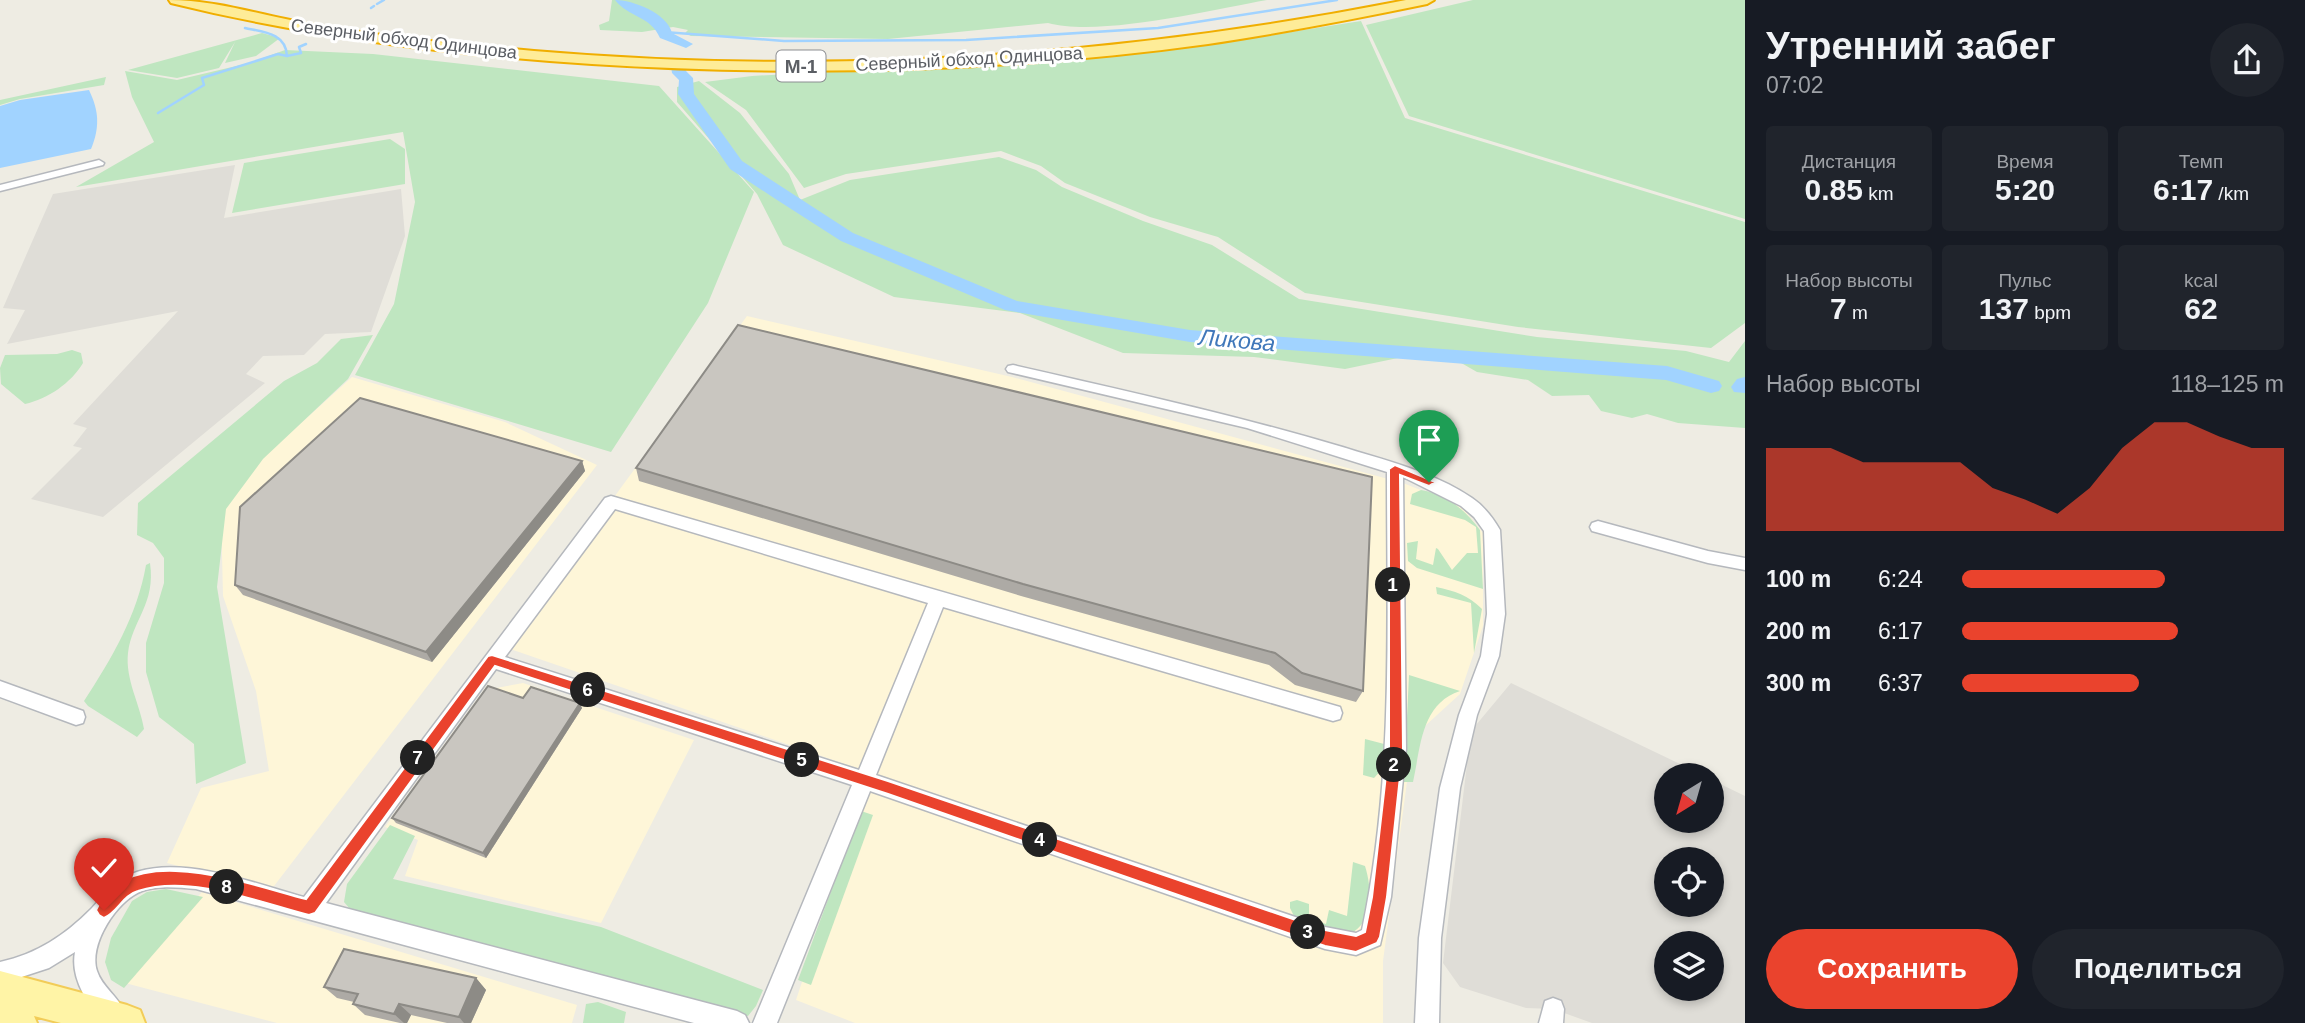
<!DOCTYPE html>
<html lang="ru">
<head>
<meta charset="utf-8">
<style>
	:root { --surface:#171b24; --page:#20242c; --text:#f1f3f6; --muted:#9ea1a6; --accent:#ea432d }
	body { margin:0; font-family:Helvetica,sans-serif; background:var(--page); color:var(--text); height:100vh; display:flex; flex-direction:column; font-size:26px; white-space:nowrap }
	* { box-sizing:border-box; margin:0 }
	p { font-size:23px; color:var(--muted) }
	.icon { flex:none; width:38px; height:38px; fill:none; stroke:currentColor; stroke-width:2; stroke-linecap:round; stroke-linejoin:round }
	.map { position:relative; flex:1; overflow:hidden }
	.side { display:flex; flex-direction:column; background:var(--surface); width:560px }
	.side>* { flex:none }
	.needle { width:46px; rotate:217deg }
	.buttons { position:absolute; left:1654px; top:763px; display:grid; gap:14px }
	.buttons a { display:grid; place-items:center; width:70px; height:70px; border-radius:50%; background:var(--surface); box-shadow:0 4px 10px #0003; font-size:35px }
	.pin { position:absolute; display:grid; place-items:center; width:60px; height:60px; color:#fff; margin:-72px -30px; border-radius:50% 50% 50% 0; rotate:-45deg; box-shadow:0 0 7px #0007 }
	.pin .icon { rotate:45deg }
	.km { position:absolute; width:35px; height:35px; margin:-18px; border-radius:50%; background:#222; color:#fff; font-size:19px; line-height:35px; text-align:center }
	.round { display:grid; place-items:center; flex:none; width:74px; height:74px; border-radius:37px; background:var(--page) }
	.head { display:flex; align-items:center; justify-content:space-between; height:119px; padding:0 21px }
	h1 { font-size:38px; font-weight:700; line-height:52px }
	.figures { display:grid; grid-template-columns:repeat(3,1fr); gap:10px; height:119px; padding:7px 21px }
	.figures div { display:grid; align-content:center; border-radius:7px; background:var(--page); text-align:center }
	.figures b { font-size:30px; font-weight:700 }
	.figures small { font-size:19px; font-weight:400 }
	.figures p { font-size:19px }
	.chart { height:196px; padding:14px 21px }
	.chart p { display:flex; justify-content:space-between }
	.chart svg { width:100%; height:126px; margin-top:7px; fill:var(--accent); opacity:.7 }
	.button { display:flex; gap:14px; margin-top:auto; padding:14px 21px }
	.button a { flex:1; height:80px; border-radius:42px; background:var(--accent); color:#fff; font-size:28px; font-weight:700; line-height:80px; text-align:center }
	.button a+a { background:var(--page); color:var(--text) }
	ul { padding:0 21px; list-style:none; font-size:23px }
	li { display:grid; grid-template-columns:112px 84px 1fr; align-items:center; height:52px }
	li i { height:18px; border-radius:9px; background:var(--accent) }
	main { display:flex; flex:1; min-height:0 }
	.map>svg:first-child { display:block }
</style>
</head>
<body>
<main>
<div class="map">
<svg width="1745" height="1023" viewBox="0 0 1745 1023">
	<rect width="100%" height="100%" fill="#eeece3"/>
	<!-- commercial -->
	<g fill="#fef6d8">
		<path d="M747 316 1012 377 1403 483 1461 506 1483 533V626L1460 694 1413 737 1383 961V1023H855L796 1000 871 773 504 647Z"/>
		<path d="M352 377 505 422 597 465 271 890 167 863 201 788 269 771 256 691 223 596 221 512 258 462Z"/>
		<path d="M523 683 694 740 601 923 405 876 418 840 385 827 485 690Z"/>
		<path d="M202 892 577 1005 572 1023H277L125 983Z"/>
	</g>
	<!-- industrial -->
	<g fill="#dfddd7" fill-rule="evenodd">
		<path d="M235 165 224 218 401 189 405 236 371 332 325 334 304 355 263 356 246 374 265 383 103 517 31 499 82 448 73 446 87 428 73 424 178 311 7 344 25 310 3 308 53 194Z"/>
		<path d="M1511 683 1703 775H1666V821H1712V780L1745 796V1023H1592L1553 1009 1526 1008 1460 987 1443 963 1471 731ZM1666 859H1712V905H1666ZM1666 943H1712V989H1666Z"/>
	</g>
	<!-- green -->
	<g fill="#bfe6c0">
		<path d="M612 0H1267C1211 10 1100 37 1048 23L888 39 691 36 685 33 688 30 673 27 642 32 600 30 599 25 609 21Z"/>
		<path d="M1473 0H1745V219L1409 116 1366 25Z"/>
		<path d="M1361 21 1405 118 1745 222V323L1711 348 1518 327 1305 293 1218 237 1150 217 1065 183 1041 166 1001 151 846 174 804 188 746 110 705 82 752 76 1108 57 1207 45Z"/>
		<path d="M262 33 280 38 256 56 225 63 235 42 219 68 177 78 128 70Z"/>
		<path d="M285 50 373 54 659 86 754 192 708 303 611 452 355 375 394 304 415 202 403 132 76 187 154 142 132 97 125 71 177 80 249 63Z"/>
		<path d="M106 77 104 85 20 99 0 105V100Z"/>
		<path d="M699 81 740 113 789 174 800 200 850 180 999 157 1036 170 1062 187 1143 221 1212 245 1299 299 1537 337 1686 351 1729 362 1745 341V428L1678 423 1647 414 1632 418 1601 411 1589 395 1552 396 1528 380 1477 372 1456 360 1422 353 1345 369 1254 357 1123 353 1020 313 894 297 783 245 757 194 677 102V87Z"/>
		<path d="M390 139 405 149V184L232 213 244 163Z"/>
		<path d="M373 335 348 379 263 459 226 509 217 587 246 763 196 784 194 744 159 717 146 672V643L164 583V558L153 543 137 535 138 503 284 381 317 363 341 339Z"/>
		<path d="M72 350 81 353 83 363C71 383 48 399 25 404L1 384 0 368 5 355 57 354Z"/>
		<path d="M1421 490C1448 495 1464 509 1480 530L1483 589 1417 568 1408 561 1407 543 1418 541 1416 559 1433 565 1436 548 1438 549 1452 570 1467 553H1478L1476 527 1465 520 1410 504 1412 494Z"/>
		<path d="M150 563C156 604 132 620 128 653 125 679 140 704 144 729L137 737 88 706 84 701C112 658 137 616 146 565Z"/>
		<path d="M1436 587C1455 591 1468 595 1482 609L1474 653 1471 603 1437 594Z"/>
		<path d="M1409 675 1460 691C1421 704 1421 746 1413 782H1404Z"/>
		<path d="M1365 739 1388 745 1386 765 1374 778 1363 775Z"/>
		<path d="M861 811 873 815 811 985 798 980Z"/>
		<path d="M390 825 415 836 393 879 601 927 763 990 756 1006 748 1016 734 1015 355 915 344 902 347 884Z"/>
		<path d="M1353 862 1365 866C1372 888 1374 922 1350 934L1294 916 1290 908V902L1297 900 1309 904V918L1326 924 1329 910 1347 916Z"/>
		<path d="M166 889 203 897 124 988 111 980 105 962 111 938 132 901 147 892Z"/>
		<path d="M598 1002 626 1012 624 1023H583L586 1004Z"/>
	</g>
	<!-- water -->
	<path fill="#a1d3ff" d="M89 90C99 111 100 127 91 149L0 168V106L20 100Z"/>
	<g fill="none" stroke-linecap="round" stroke-linejoin="round">
		<!-- stream-far1 -->
		<g stroke="#a1d3ff" stroke-width="2.5">
			<path d="M377 4 384 0"/>
			<path d="M371 8 374 6"/>
			<path d="M245 28C263 32 286 33 287 56"/>
			<path d="M664 32 784 41 966 40 1158 28 1337 0"/>
			<path d="M158 113 204 85 202 78 278 54 287 56 301 53 299 47 306 44"/>
		</g>
		<!-- stream -->
		<path stroke="#a1d3ff" stroke-width="4.5" d="M1742 387 1745 389"/>
		<!-- river -->
		<g fill="#a1d3ff" fill-rule="evenodd">
			<path d="M615 0C633 0 667 13 672 33L693 44 686 48 660 38C651 16 628 17 615 0Z"/>
			<path d="M678 62 683 63 686 71 693 78 694 94 742 161 853 233 1017 301 1190 330 1667 366 1719 381 1722 386 1719 391 1711 393 1666 380 1190 342 1005 310 841 241 774 198 730 169 678 94 679 80 672 73 671 66Z"/>
			<path d="M1745 377V393L1734 392 1731 387 1737 379Z"/>
		</g>
		<defs>
			<g id="minor">
				<path d="M99 160 104 163 103 165 0 191V185Z"/>
				<path d="M1013 365C1122 390 1231 414 1339 446 1384 460 1432 471 1472 498 1484 506 1493 518 1500 530L1505 614 1499 656 1477 715 1460 788 1441 938 1439 1023H1415L1419 938 1440 788 1459 715 1481 656 1487 614 1484 531 1474 517 1461 506 1403 477 1406 749 1391 897 1380 945 1356 955 1325 949 870 791 777 1023H753L852 785 496 669 326 903 737 1011 745 1015 749 1023H694L196 889C179 888 159 885 142 891 117 900 88 945 97 971 102 987 118 996 124 1011L121 1019 113 1022C89 1013 70 978 75 952L49 968 0 984V962C37 954 65 935 91 909 99 901 105 892 113 885 160 845 251 883 304 897L605 498 611 496 1340 707 1342 713 1340 719 1333 721 943 607 876 775 1325 927 1356 933 1362 930C1394 779 1387 625 1387 472L1247 428 1008 372 1006 369 1008 366ZM615 509 928 603 859 770 505 657Z"/>
				<path d="M1598 521 1708 551 1745 558V570L1708 563 1592 531 1590 527 1592 523Z"/>
				<path d="M0 681 83 711 85 717 83 723 76 725 0 697Z"/>
				<path d="M1553 998 1561 1001 1564 1009 1563 1023H1539L1545 1001Z"/>
			</g>
			<path id="primary" d="M0 971 127 1005 140 1010 145 1023H61L34 1016 37 1023H0Z"/>
			<path id="trunk" d="M169 0C216 0 264 16 310 24 385 37 459 45 534 51 826 76 1119 57 1406 0H1434L1427 4C1354 19 1281 33 1208 44 1004 72 797 77 592 64 450 55 310 37 171 3Z"/>
		</defs>
		<!-- minor casing -->
		<use href="#minor" stroke="#b5b8bd" stroke-width="3"/>
		<!-- primary casing -->
		<use href="#primary" stroke="#f2cc58" stroke-width="4"/>
		<!-- trunk casing -->
		<use href="#trunk" stroke="#f0ae00" stroke-width="4"/>
		<!-- minor -->
		<use href="#minor" fill="#fff" fill-rule="evenodd"/>
		<!-- primary -->
		<use href="#primary" fill="#fff4a6" fill-rule="evenodd"/>
		<!-- trunk -->
		<use href="#trunk" fill="#feec98" fill-rule="evenodd"/>
	</g>
	<!-- wall -->
	<g fill="#adaaa5">
		<path d="M738 325 1363 691 1356 702 1295 685 1269 665 1021 596 639 481 636 468Z"/>
		<path d="M582 461 585 471 432 662 243 595 235 585Z"/>
		<path d="M523 698 582 708 486 858 396 823 392 818Z"/>
		<path d="M476 978 486 990 471 1023H447L411 1015 407 1023H400L365 1015 353 1004 354 1002 337 998 324 987Z"/>
	</g>
	<!-- shaded-wall -->
	<g fill="#8d8b86">
		<path d="M582 461 585 471 432 662 426 652Z"/>
		<path d="M580 703 582 708 486 858 483 853Z"/>
		<path d="M476 978 486 990 471 1023H464L459 1017Z"/>
		<path d="M399 1004 411 1015 407 1023H404L394 1014Z"/>
	</g>
	<!-- building -->
	<g fill="#c9c6c0" stroke="#8d8b86" stroke-width="2">
		<path d="M738 325 1372 477 1363 691 1302 673 1275 653 1023 584 636 468Z"/>
		<path d="M360 398 582 461 426 652 235 585 240 507Z"/>
		<path d="M488 686 523 698 531 687 580 703 483 853 392 818Z"/>
		<path d="M344 949 476 978 459 1017 399 1004 394 1014 353 1004 358 994 324 987Z"/>
	</g>
	<!-- route -->
	<path fill="#ea432d" stroke="#fff" stroke-width="2" d="M1395 465 1435 482 1429 486 1400 475 1403 749 1387 897 1380 937 1377 943 1356 952 1325 946 888 794 495 666 315 913 309 915C258 902 190 874 138 891 123 895 118 912 104 918L99 915 96 910C127 837 253 886 306 899L488 656 492 655 888 781 1325 930 1356 936 1365 932 1372 897 1389 749V469Z"/>
	<g text-anchor="middle" dominant-baseline="central" stroke-width="6" stroke-linejoin="round" paint-order="stroke">
		<!-- far-street labels -->
		<g font-size="18" fill="#5b5e64" stroke="#fff">
			<text transform="translate(404 39) rotate(7)">Северный обход Одинцова</text>
			<text transform="translate(969 59) rotate(-3)">Северный обход Одинцова</text>
		</g>
		<!-- shield labels -->
		<rect fill="#fff" stroke="#8c8e92" stroke-width="2" x="776.5" y="50.5" width="49" height="31" rx="5"/>
		<g font-size="19" font-weight="bold" fill="#5b5e64">
			<text x="801" y="66">М-1</text>
		</g>
		<!-- water labels -->
		<g font-size="23" font-style="italic" fill="#4078ba" stroke="#fff">
			<text transform="translate(1237 340) rotate(5)">Ликова</text>
		</g>
	</g>
</svg>
<div class="buttons">
<a><svg class="needle" viewBox="-14 -14 28 28"><path d="M0-13l5 13h-10z" fill="#e53935"/><path d="M0 13l5-13h-10z" fill="#9ea1a6"/></svg></a>
<a><svg class="icon" aria-label="locate" viewBox="0 0 24 24"><circle cx="12" cy="12" r="6"/><path d="M12 2v4M12 18v4M2 12h4M18 12h4"/></svg></a>
<a><svg class="icon" aria-label="layers" viewBox="0 0 24 24"><path d="M12 4l9 5-9 5-9-5zM3 14l9 5 9-5"/></svg></a>
</div>
<div class="pin" style="left:1429px;top:482px;background:#1e9e55"><svg class="icon" aria-label="arrive" viewBox="0 0 24 24"><path d="M6 21V4h12l-3 4 3 4H6"/></svg></div>
<div class="pin" style="left:104px;top:910px;background:#d93025"><svg class="icon" aria-label="check" viewBox="0 0 24 24"><path d="M5 12l5 5 9-10"/></svg></div>
<b class="km" style="left:1393px;top:585px">1</b>
<b class="km" style="left:1394px;top:765px">2</b>
<b class="km" style="left:1308px;top:932px">3</b>
<b class="km" style="left:1040px;top:840px">4</b>
<b class="km" style="left:802px;top:760px">5</b>
<b class="km" style="left:588px;top:690px">6</b>
<b class="km" style="left:418px;top:758px">7</b>
<b class="km" style="left:227px;top:887px">8</b>
</div>
<section class="side">
<div class="head"><div><h1>Утренний забег</h1><p>07:02</p></div><a class="round"><svg class="icon" aria-label="share" viewBox="0 0 24 24"><path d="M12 15V3M7 8l5-5 5 5M5 13v7h14v-7"/></svg></a></div>
<div class="figures">
<div><p>Дистанция</p><b>0.85<small> km</small></b></div>
<div><p>Время</p><b>5:20</b></div>
<div><p>Темп</p><b>6:17<small> /km</small></b></div>
</div>
<div class="figures">
<div><p>Набор высоты</p><b>7<small> m</small></b></div>
<div><p>Пульс</p><b>137<small> bpm</small></b></div>
<div><p>kcal</p><b>62</b></div>
</div>
<div class="chart"><p><span>Набор высоты</span>118–125 m</p>
<svg viewBox="0 0 160 44" preserveAspectRatio="none"><path d="M0 44V15L10 15L20 15L30 20L40 20L50 20L60 20L70 29L80 33L90 38L100 29L110 15L120 6L130 6L140 11L150 15L160 15V44z"/></svg>
</div>
<ul>
<li><b>100 m</b>6:24<i style="width:63%"></i></li>
<li><b>200 m</b>6:17<i style="width:67%"></i></li>
<li><b>300 m</b>6:37<i style="width:55%"></i></li>
</ul>
<div class="button"><a>Сохранить</a><a>Поделиться</a></div>
</section>
</main>
</body>
</html>
